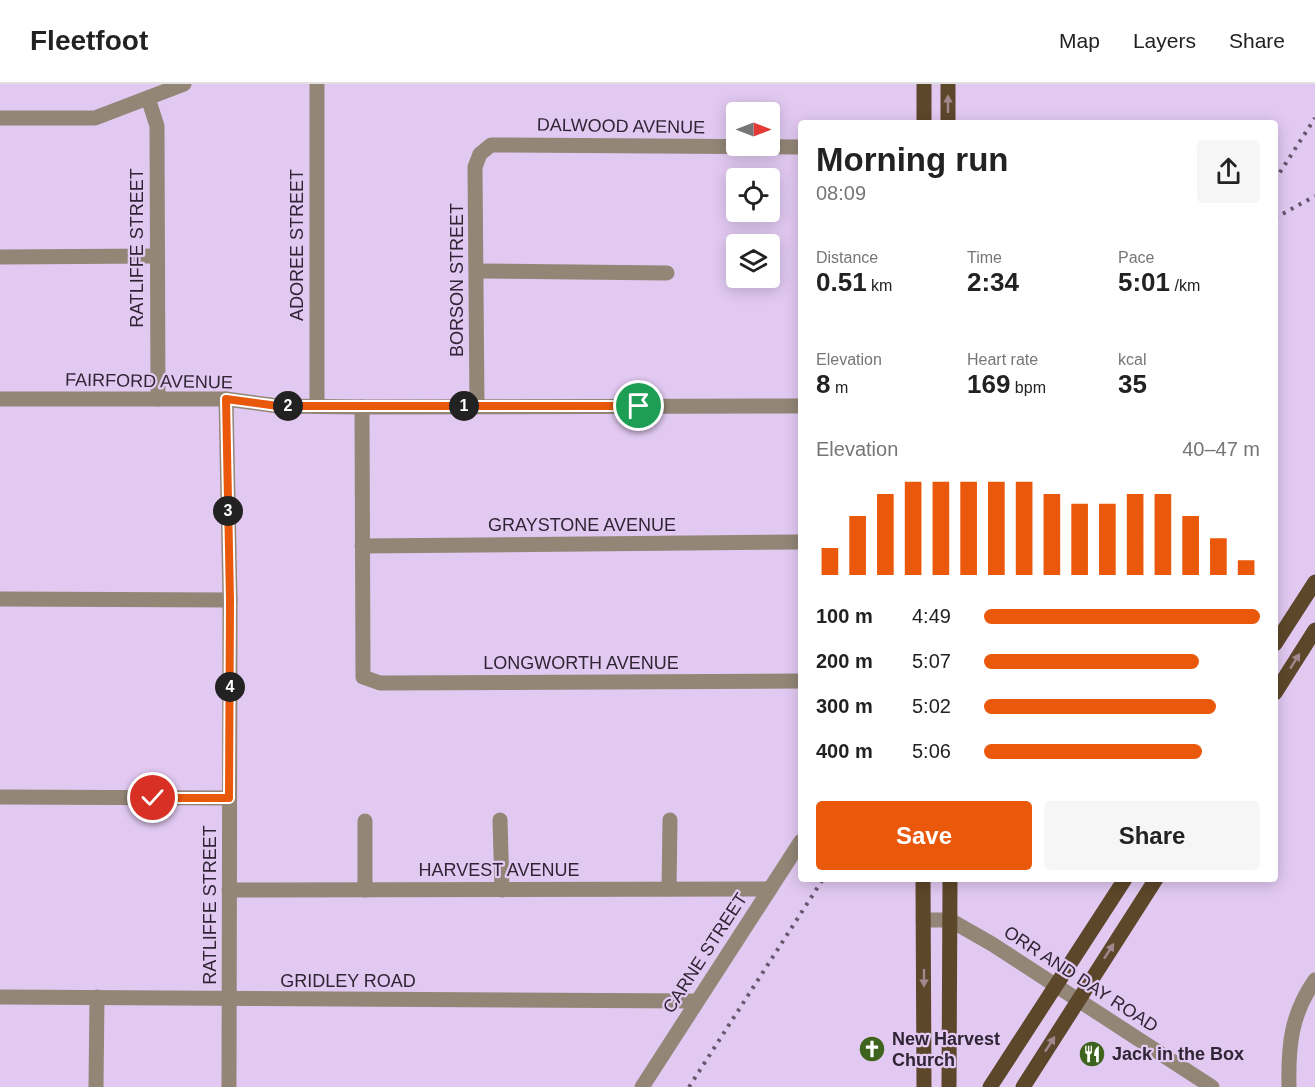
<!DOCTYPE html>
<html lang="en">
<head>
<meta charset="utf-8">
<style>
	:root { --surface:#fff; --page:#f6f6f6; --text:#222; --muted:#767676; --line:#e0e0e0; --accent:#ea580c }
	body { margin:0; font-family:Helvetica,sans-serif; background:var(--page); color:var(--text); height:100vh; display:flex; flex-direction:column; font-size:22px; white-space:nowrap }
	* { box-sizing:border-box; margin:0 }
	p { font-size:20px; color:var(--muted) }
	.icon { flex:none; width:33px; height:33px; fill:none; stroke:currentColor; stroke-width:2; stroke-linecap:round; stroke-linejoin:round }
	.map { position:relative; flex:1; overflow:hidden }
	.sheet { position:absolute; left:798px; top:36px; width:480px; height:762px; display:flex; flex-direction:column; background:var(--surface); border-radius:6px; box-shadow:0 3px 15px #0003 }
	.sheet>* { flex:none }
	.needle { width:39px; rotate:90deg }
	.tools { position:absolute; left:726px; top:18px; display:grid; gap:12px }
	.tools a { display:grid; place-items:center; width:54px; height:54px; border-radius:6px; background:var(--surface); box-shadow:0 3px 15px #0003; font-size:30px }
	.pin { position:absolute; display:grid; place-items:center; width:51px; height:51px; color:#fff; margin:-26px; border:3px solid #fff; border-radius:50%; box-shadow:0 2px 6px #0007 }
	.km { position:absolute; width:30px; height:30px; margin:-15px; border-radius:50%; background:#222; color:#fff; font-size:16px; line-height:30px; text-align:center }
	.round { display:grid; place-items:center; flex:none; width:63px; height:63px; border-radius:6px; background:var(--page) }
	.overview { display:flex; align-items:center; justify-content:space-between; height:102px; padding:0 18px }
	h1 { font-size:33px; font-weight:700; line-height:45px }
	.figures { display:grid; grid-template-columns:repeat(3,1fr); gap:9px; height:102px; padding:6px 18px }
	.figures div { display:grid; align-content:center }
	.figures b { font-size:26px; font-weight:700 }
	.figures small { font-size:16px; font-weight:400 }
	.figures p { font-size:16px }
	.chart { height:168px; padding:12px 18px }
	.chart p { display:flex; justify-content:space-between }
	.chart svg { width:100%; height:108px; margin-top:6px; stroke:var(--accent); stroke-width:6 }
	.action { display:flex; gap:12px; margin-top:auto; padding:12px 18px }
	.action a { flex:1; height:69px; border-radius:6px; background:var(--accent); color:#fff; font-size:24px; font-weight:700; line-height:69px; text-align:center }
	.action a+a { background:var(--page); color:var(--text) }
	ul { padding:0 18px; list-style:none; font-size:20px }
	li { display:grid; grid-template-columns:96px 72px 1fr; align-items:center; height:45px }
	li i { height:15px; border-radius:8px; background:var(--accent) }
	header { display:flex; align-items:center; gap:36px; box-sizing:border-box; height:84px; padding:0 30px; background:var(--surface); border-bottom:2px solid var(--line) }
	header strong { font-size:28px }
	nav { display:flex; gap:33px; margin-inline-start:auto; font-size:21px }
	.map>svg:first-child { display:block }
</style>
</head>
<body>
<header>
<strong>Fleetfoot</strong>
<nav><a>Map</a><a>Layers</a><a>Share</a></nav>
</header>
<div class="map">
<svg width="1315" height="1003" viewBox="0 0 1315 1003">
	<rect width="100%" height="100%" fill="#e2c9f2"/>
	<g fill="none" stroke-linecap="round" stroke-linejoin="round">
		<!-- minor -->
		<g stroke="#938677" stroke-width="15">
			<path d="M148 14 157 42 158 315"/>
			<path d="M0 34H95L184 0"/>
			<path d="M0 173 156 172"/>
			<path d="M477 187 667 189"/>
			<path d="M0 315H226L278 322 362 323 801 322"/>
			<path d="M226 315 230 516 229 1003"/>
			<path d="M317 322V0"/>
			<path d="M477 322 475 83 480 70 491 61 801 63"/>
			<path d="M362 323 363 593 380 599 801 597"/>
			<path d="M362 462 801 458"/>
			<path d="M0 515 230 516"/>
			<path d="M0 713 229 714"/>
			<path d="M500 736 502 806"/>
			<path d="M365 737V806"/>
			<path d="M669 805 670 736"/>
			<path d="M229 806 770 805"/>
			<path d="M923 836H950L992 860 1212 1003"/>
			<path d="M0 913 695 917"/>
			<path d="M96 1003 97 913"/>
			<path d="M642 1003 801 757"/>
			<path d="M1289 1003C1288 962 1291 930 1315 896"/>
		</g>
		<!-- major -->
		<g stroke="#5d472a" stroke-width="15">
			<path d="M924 0V39"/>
			<path d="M948 39V0"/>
			<path d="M1275 560 1315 498"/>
			<path d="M1275 609 1315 546"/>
			<path d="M923 795 924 1003"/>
			<path d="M949 1003 950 795"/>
			<path d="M990 1003 1125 795"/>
			<path d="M1023 1003 1156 795"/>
		</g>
		<!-- rail -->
		<g stroke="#66576e" stroke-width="4" stroke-dasharray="3 6" stroke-linecap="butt">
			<path d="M1275 96 1315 34"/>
			<path d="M1275 134 1315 112"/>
			<path d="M689 1003 823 795"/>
		</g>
	</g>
	<!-- one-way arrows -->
	<defs><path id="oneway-solid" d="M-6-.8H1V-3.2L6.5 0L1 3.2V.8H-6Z" transform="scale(1.5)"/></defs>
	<g fill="#a0888e">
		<use href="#oneway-solid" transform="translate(948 20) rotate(-90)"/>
		<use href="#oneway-solid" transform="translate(1295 577) rotate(-58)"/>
		<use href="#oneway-solid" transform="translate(1109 867) rotate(-57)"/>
		<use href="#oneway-solid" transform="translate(924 894) rotate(90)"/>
		<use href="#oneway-solid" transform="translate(1050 960) rotate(-57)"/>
	</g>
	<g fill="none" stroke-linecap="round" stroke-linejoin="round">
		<defs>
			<path id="route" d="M153 714H229L230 516 226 315 278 322H639"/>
		</defs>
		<!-- route casing -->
		<use href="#route" stroke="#fff" stroke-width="12"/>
		<!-- route -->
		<use href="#route" stroke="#ea580c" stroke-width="8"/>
	</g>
	<!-- icons -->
	<defs>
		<symbol id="church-disc" viewBox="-11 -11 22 22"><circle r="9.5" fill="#3e631c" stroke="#e2c9f2"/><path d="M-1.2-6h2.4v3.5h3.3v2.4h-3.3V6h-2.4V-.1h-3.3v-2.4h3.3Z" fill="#fff"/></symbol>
		<symbol id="restaurant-disc" viewBox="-11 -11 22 22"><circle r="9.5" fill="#3e631c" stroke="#e2c9f2"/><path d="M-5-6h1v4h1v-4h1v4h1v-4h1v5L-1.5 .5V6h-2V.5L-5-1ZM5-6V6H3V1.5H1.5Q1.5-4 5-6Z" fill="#fff"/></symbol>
	</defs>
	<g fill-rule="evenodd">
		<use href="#church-disc" x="857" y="950" width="30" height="30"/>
		<use href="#restaurant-disc" x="1077" y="955" width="30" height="30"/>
	</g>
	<g text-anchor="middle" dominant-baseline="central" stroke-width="4.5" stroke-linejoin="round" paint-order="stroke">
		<!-- street labels -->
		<g font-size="18" fill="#2f2534" stroke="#e2c9f2">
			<text transform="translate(621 42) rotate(1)">DALWOOD AVENUE</text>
			<text transform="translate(297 161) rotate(-90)">ADOREE STREET</text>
			<text transform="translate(137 164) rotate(-90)">RATLIFFE STREET</text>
			<text transform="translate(457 196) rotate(-90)">BORSON STREET</text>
			<text transform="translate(149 297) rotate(1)">FAIRFORD AVENUE</text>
			<text x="582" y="441">GRAYSTONE AVENUE</text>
			<text x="581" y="579">LONGWORTH AVENUE</text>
			<text x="499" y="786">HARVEST AVENUE</text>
			<text transform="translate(210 821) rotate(-90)">RATLIFFE STREET</text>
			<text transform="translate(705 869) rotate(-57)">CARNE STREET</text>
			<text transform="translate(1081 895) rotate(33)">ORR AND DAY ROAD</text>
			<text x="348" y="897">GRIDLEY ROAD</text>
		</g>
		<!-- poi labels -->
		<g font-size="18" font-weight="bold" fill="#2f2534" stroke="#e2c9f2" text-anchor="start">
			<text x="892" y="955">New Harvest<tspan x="892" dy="21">Church</tspan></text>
			<text x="1112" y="970">Jack in the Box</text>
		</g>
	</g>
</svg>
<div class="tools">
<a><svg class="needle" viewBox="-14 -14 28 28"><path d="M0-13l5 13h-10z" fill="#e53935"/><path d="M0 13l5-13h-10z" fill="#767676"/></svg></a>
<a><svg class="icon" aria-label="locate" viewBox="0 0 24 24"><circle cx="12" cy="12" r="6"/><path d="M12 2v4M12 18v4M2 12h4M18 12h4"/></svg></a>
<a><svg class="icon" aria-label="layers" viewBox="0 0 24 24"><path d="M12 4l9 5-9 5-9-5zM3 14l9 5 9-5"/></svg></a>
</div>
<div class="pin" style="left:639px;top:322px;background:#1e9e55"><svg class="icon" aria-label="arrive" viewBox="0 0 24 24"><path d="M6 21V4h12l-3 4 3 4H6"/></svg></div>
<div class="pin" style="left:153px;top:714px;background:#d93025"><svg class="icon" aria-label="check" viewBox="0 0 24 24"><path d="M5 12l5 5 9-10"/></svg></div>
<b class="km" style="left:464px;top:322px">1</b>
<b class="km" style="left:288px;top:322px">2</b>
<b class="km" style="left:228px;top:427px">3</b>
<b class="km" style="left:230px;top:603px">4</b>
<section class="sheet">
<div class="overview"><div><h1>Morning run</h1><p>08:09</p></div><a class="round"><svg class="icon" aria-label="share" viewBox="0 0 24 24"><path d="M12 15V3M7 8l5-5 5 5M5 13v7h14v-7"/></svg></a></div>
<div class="figures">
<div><p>Distance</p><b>0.51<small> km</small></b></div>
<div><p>Time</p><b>2:34</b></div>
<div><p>Pace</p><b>5:01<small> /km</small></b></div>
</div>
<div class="figures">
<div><p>Elevation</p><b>8<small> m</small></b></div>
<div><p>Heart rate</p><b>169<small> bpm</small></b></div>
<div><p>kcal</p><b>35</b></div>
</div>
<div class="chart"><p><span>Elevation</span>40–47 m</p>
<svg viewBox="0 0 160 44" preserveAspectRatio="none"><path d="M5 44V33M15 44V20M25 44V11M35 44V6M45 44V6M55 44V6M65 44V6M75 44V6M85 44V11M95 44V15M105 44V15M115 44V11M125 44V11M135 44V20M145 44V29M155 44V38"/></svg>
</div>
<ul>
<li><b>100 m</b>4:49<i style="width:100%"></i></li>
<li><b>200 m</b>5:07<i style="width:78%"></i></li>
<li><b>300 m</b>5:02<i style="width:84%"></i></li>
<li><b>400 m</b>5:06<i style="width:79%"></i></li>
</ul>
<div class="action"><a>Save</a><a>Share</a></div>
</section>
</div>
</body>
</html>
